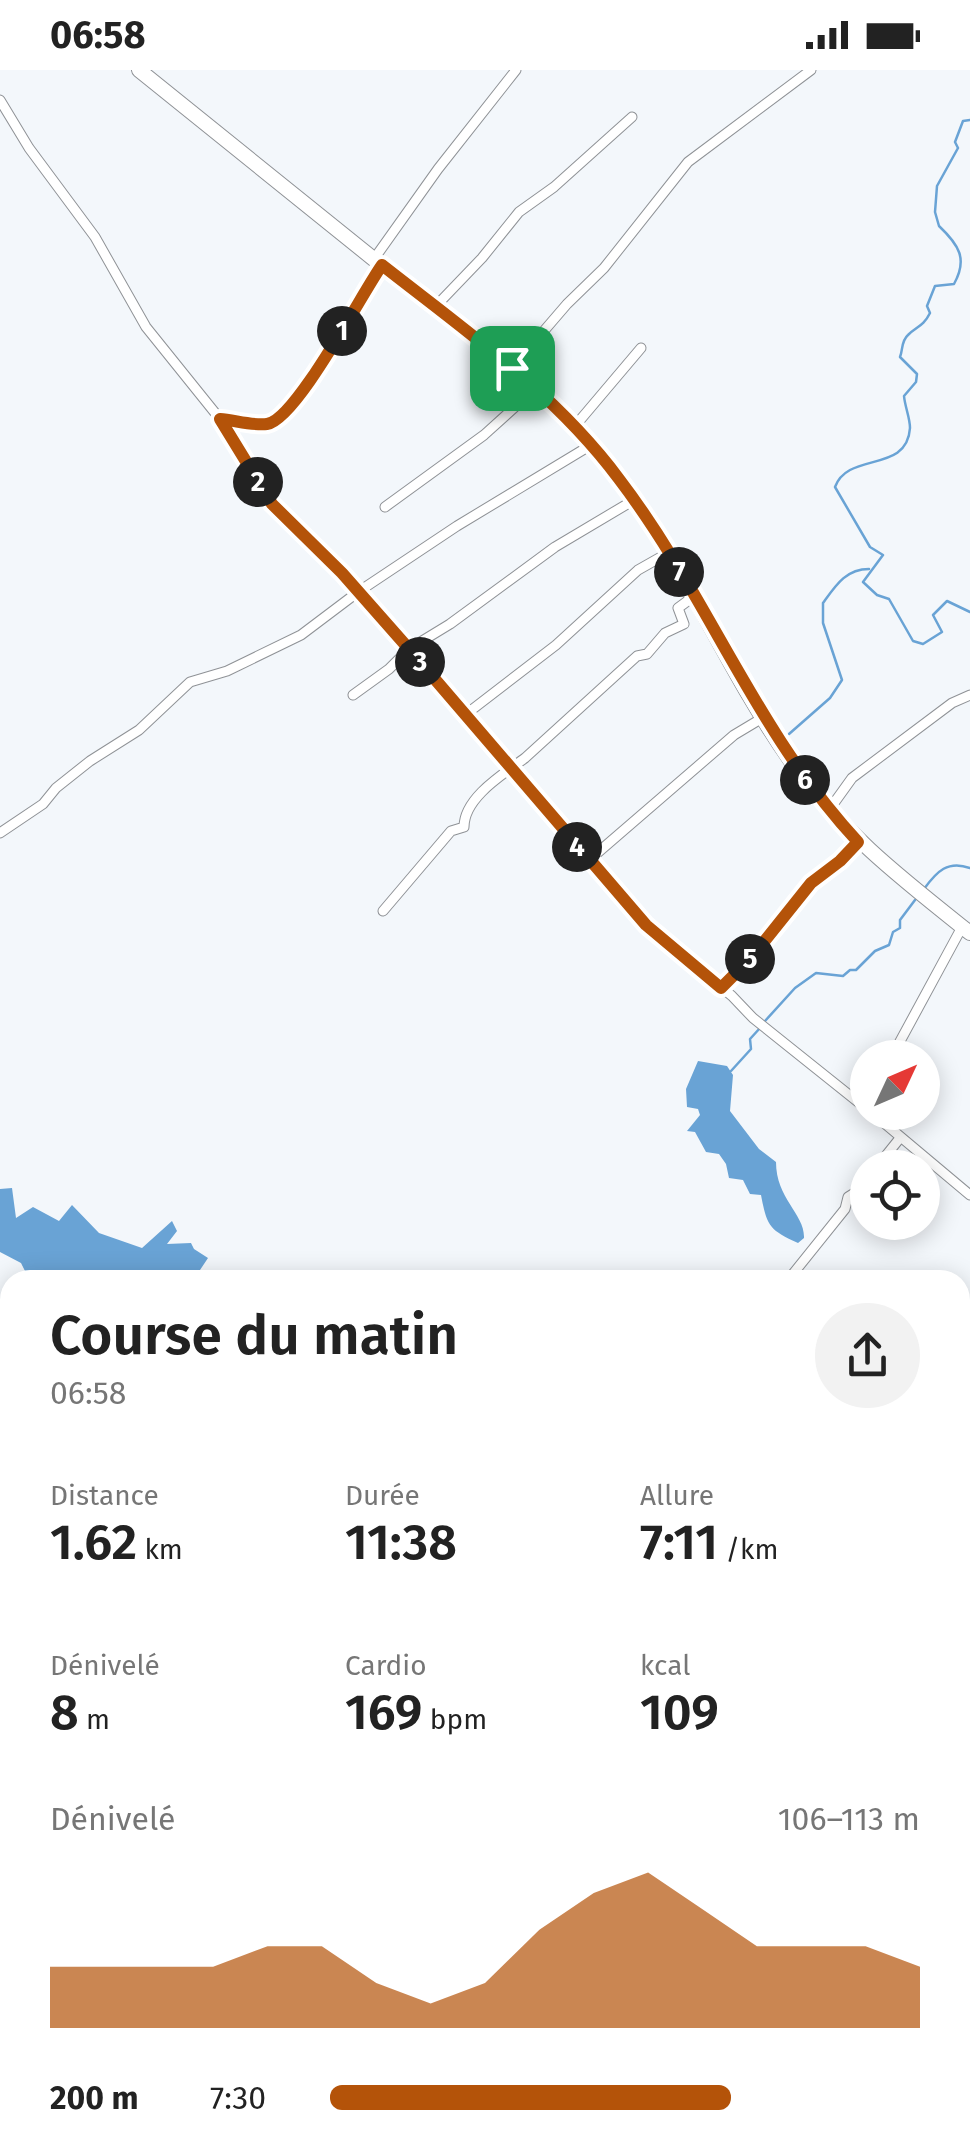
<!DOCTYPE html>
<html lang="fr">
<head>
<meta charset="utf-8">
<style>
	:root { --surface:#fff; --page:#f2f2f2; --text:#222; --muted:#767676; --accent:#b45309 }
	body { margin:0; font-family:"Fira Sans",sans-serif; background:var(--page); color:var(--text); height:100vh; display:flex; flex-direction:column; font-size:38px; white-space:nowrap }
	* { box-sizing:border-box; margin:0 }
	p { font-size:32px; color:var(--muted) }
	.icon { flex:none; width:55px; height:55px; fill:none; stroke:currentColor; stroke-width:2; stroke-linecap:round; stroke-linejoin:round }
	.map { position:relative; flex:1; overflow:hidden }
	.sheet { position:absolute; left:0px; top:1200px; width:970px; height:888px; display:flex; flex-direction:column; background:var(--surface); border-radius:30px 30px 0 0; box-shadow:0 5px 25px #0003 }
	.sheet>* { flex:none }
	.needle { width:65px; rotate:46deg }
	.fabs { position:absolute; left:850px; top:970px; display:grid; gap:20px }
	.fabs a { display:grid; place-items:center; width:90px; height:90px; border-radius:50%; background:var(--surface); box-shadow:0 5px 25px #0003; font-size:50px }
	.pin { position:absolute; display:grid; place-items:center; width:85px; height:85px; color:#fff; margin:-42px; border-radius:20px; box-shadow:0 5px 15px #0006 }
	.km { position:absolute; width:50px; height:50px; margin:-25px; border-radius:50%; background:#222; color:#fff; font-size:28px; line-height:50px; text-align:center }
	.round { display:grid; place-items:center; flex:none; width:105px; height:105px; border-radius:52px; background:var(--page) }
	.overview { display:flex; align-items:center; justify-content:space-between; height:170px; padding:0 50px }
	h1 { font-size:55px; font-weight:600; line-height:75px }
	.metrics { display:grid; grid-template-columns:repeat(3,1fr); gap:15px; height:170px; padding:10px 50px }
	.metrics div { display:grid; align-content:center }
	.metrics b { font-size:50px; font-weight:600 }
	.metrics small { font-size:28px; font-weight:400 }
	.metrics p { font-size:28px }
	.chart { height:280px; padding:20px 50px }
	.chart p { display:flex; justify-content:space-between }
	.chart svg { width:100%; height:180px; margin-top:10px; fill:var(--accent); opacity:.7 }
	ul { padding:0 50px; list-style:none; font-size:32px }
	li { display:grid; grid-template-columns:160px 120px 1fr; align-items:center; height:75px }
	li i { height:25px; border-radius:12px; background:var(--accent) }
	.status { display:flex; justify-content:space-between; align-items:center; height:70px; padding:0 50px; background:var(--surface); direction:ltr }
	.status svg { height:28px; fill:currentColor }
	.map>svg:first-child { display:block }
</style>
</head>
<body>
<div class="status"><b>06:58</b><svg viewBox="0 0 49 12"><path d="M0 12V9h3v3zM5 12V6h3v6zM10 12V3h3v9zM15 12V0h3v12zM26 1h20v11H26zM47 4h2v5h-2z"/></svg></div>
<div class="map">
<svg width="970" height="2086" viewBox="0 0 970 2086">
	<rect width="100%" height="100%" fill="#f3f7fb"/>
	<!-- water -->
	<g fill="#69a3d5">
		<path d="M698 991 727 996 733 1005 730 1041 759 1079 776 1092C776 1129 805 1144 804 1168L798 1173C769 1160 767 1156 761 1125L750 1124 743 1110 729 1108 726 1094 719 1084 706 1082 695 1062 687 1061 700 1045 698 1039 687 1037 686 1019Z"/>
		<path d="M12 1118 16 1148 33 1137 59 1151 72 1135 99 1163 142 1178 172 1151 177 1161 167 1174 191 1173 194 1179 208 1188 200 1200 181 1202 183 1210H52L53 1201 36 1200 27 1205 21 1193 0 1182V1119Z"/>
	</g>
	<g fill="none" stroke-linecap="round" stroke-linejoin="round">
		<!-- stream -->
		<g stroke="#69a3d5" stroke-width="2.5">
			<path d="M970 50 963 51 955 72 958 78 937 116 935 142 939 156C959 175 968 189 954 214L935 216 927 236 930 243C923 257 917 256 908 265 901 271 903 280 900 287L917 304 916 312 904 326C905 337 910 348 910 358 907 404 848 381 835 417L870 477 883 485 863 512 877 525 889 529 913 571 923 574 942 562 933 545 947 531 970 542"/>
			<path d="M789 664 830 628 842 610 823 553V533C836 515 846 499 869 499"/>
			<path d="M924 819C937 801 948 790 970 798"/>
			<path d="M765 951 795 918 816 903 843 906 850 900H856L875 881 889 875 893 862 900 858V850L915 830"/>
			<path d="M731 1001 751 979 750 969 760 958"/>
		</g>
		<defs>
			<g id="street">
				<path d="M0 30 29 78 95 167 146 257 220 349 272 434 341 503 409 579 538 734 646 855 732 926 753 948 868 1040"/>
				<path d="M374 189 438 99 516 0"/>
				<path d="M435 237 482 188 519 142 554 117 632 47"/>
				<path d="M512 298 567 234 604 198 688 92 811 0"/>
				<path d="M220 349C234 350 253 356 267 354 296 350 362 223 381 195"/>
				<path d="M575 356 641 278"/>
				<path d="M385 437 484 365 536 318"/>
				<path d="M353 625 389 599 409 579 450 554 555 477 634 430"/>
				<path d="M465 645 556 575 638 500 668 483"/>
				<path d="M829 740 852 708 952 633 970 625"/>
				<path d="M0 763 43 734 56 718 90 691 139 660 190 612 227 601 301 565 358 522 457 456 591 375"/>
				<path d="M588 791 734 665 759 650 765 651"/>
				<path d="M383 841 451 761 464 757C464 727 505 703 525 688L637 586 647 584 665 563 684 554 678 538 693 527"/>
				<path d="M721 918 751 888 811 813 840 791 858 772"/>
				<path d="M891 988 962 857"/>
				<path d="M871 1042 970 1125"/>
				<path d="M876 1098 900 1068"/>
				<path d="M788 1210 845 1139 848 1127 856 1122 868 1109"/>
			</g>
			<path id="primary" d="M139 0C219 65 300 130 381 195 458 257 538 313 603 388 680 479 722 594 791 691 841 762 902 809 970 863"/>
		</defs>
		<!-- street casing -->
		<use href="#street" stroke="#8f9296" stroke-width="11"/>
		<!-- primary casing -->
		<use href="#primary" stroke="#8f9296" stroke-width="16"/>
		<!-- street -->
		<use href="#street" stroke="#fff" stroke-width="9"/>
		<!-- primary -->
		<use href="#primary" stroke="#fff" stroke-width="14"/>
	</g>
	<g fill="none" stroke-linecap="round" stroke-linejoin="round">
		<defs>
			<path id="route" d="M382 195C466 261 555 323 619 409 709 527 754 660 858 772L840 791 811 813 751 888 721 918 646 855 409 579 342 503 272 434 220 349C234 350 253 356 267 354 296 350 362 223 382 195Z"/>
		</defs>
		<!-- route casing -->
		<use href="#route" stroke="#fff" stroke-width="20"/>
		<!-- route -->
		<use href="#route" stroke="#b45309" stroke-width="12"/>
	</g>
</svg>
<div class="fabs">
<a><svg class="needle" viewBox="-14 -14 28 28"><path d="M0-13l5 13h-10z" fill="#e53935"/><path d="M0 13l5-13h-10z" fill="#767676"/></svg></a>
<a><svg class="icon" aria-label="locate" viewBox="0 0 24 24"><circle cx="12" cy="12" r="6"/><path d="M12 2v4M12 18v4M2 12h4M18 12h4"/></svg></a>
</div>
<div class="pin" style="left:512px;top:298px;background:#1e9e55"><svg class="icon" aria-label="arrive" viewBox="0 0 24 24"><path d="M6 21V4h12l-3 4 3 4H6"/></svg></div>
<b class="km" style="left:342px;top:261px">1</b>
<b class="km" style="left:258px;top:412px">2</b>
<b class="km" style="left:420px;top:592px">3</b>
<b class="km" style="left:577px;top:777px">4</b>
<b class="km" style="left:750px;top:889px">5</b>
<b class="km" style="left:805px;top:710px">6</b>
<b class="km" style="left:679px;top:502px">7</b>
<section class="sheet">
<div class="overview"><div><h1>Course du matin</h1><p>06:58</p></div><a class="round"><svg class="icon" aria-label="share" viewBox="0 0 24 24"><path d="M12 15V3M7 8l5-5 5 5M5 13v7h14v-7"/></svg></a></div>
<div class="metrics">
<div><p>Distance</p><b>1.62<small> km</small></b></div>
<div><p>Durée</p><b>11:38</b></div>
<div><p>Allure</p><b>7:11<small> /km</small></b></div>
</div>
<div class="metrics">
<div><p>Dénivelé</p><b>8<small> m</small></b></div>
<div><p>Cardio</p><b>169<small> bpm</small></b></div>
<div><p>kcal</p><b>109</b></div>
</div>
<div class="chart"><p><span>Dénivelé</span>106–113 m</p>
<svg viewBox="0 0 160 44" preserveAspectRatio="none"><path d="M0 44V29L10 29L20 29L30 29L40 24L50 24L60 33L70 38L80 33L90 20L100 11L110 6L120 15L130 24L140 24L150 24L160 29V44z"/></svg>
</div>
<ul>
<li><b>200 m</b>7:30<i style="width:68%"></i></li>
</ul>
</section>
</div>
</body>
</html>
